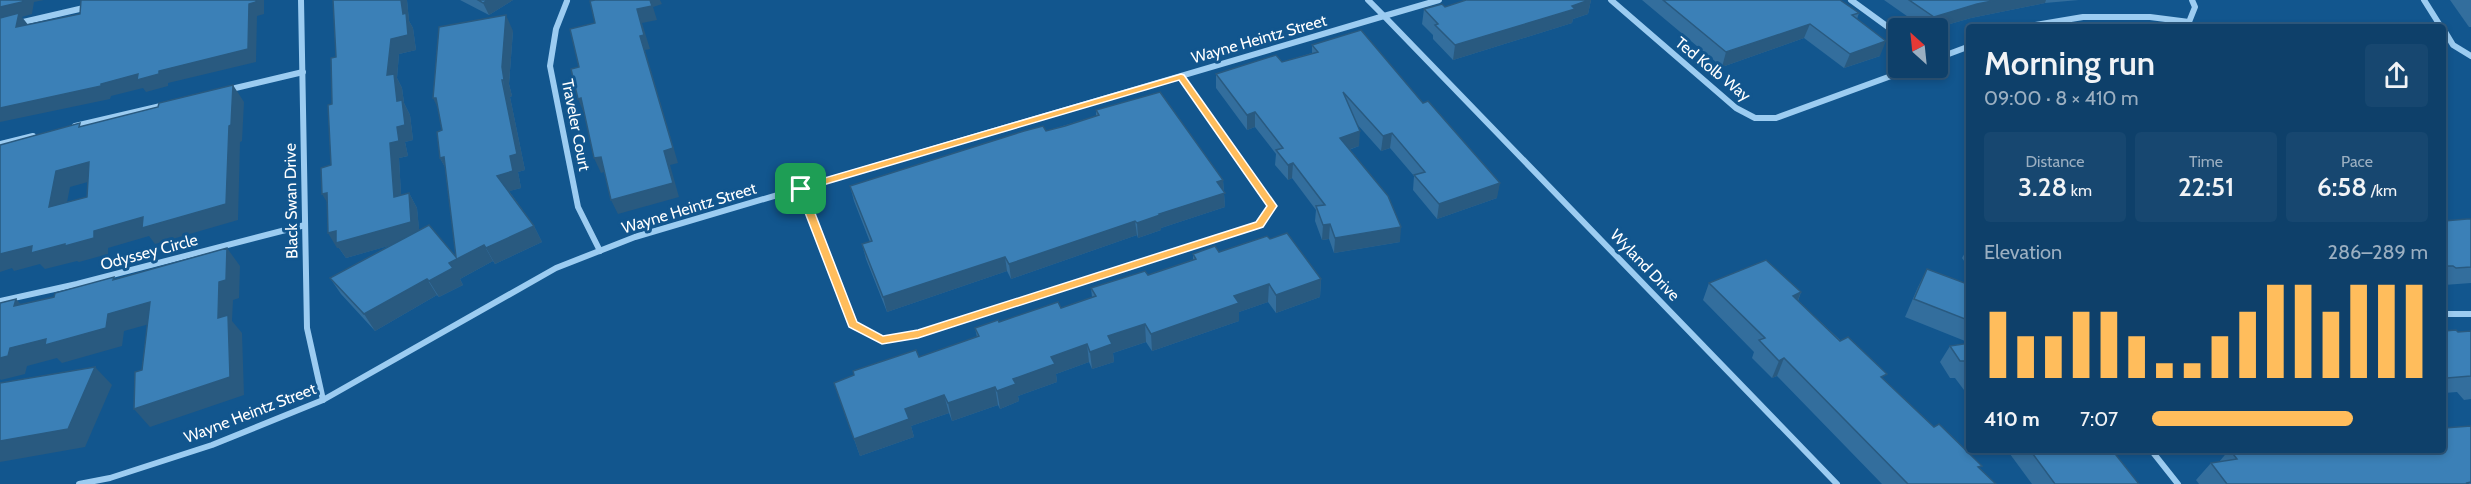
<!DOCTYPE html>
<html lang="en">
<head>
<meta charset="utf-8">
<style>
	:root { --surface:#0e406a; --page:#174770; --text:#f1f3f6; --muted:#9bafc1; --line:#2e597e; --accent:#ffbd5c }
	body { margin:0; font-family:Cabin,sans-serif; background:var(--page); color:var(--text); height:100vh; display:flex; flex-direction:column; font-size:22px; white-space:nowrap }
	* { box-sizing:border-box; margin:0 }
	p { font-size:20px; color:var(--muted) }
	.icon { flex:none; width:33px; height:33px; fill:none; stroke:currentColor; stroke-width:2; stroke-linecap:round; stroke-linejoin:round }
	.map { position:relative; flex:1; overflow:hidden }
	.side { position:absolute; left:1966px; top:24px; width:480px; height:429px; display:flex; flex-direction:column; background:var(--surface); border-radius:6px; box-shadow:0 3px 9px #0003,0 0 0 2px var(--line) }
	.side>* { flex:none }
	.needle { width:39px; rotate:333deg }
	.tools { position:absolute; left:1888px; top:18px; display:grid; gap:12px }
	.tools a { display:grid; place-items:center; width:60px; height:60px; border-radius:6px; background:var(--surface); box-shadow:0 3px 9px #0003,0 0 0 2px var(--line); font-size:30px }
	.pin { position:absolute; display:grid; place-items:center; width:51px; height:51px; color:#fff; margin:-26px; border-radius:12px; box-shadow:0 3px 9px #0006 }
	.round { display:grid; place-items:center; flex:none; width:63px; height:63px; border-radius:6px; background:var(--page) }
	.overview { display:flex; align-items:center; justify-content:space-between; height:102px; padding:0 18px }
	h1 { font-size:33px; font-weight:600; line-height:45px }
	.metrics { display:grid; grid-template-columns:repeat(3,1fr); gap:9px; height:102px; padding:6px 18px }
	.metrics div { display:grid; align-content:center; border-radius:6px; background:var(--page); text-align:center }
	.metrics b { font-size:26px; font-weight:600 }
	.metrics small { font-size:16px; font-weight:400 }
	.metrics p { font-size:16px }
	.chart { height:168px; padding:12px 18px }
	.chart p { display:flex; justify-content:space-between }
	.chart svg { width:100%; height:108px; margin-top:6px; stroke:var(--accent); stroke-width:6 }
	ul { padding:0 18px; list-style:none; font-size:20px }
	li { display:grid; grid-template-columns:96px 72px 1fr; align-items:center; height:45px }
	li i { height:15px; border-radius:8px; background:var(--accent) }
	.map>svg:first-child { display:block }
</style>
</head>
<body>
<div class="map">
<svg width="2471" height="484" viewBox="0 0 2471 484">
	<rect width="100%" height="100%" fill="#12568e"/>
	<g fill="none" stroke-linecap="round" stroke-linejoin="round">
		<!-- minor -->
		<g stroke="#9cccf1" stroke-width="6">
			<path d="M301 0 307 328 323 400"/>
			<path d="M1439 0 1384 16 1837 484"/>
			<path d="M1611 0 1736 108 1755 118H1776L1913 68"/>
			<path d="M1851 0 1899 35"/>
			<path d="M2424 0 2441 27"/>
			<path d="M567 1 556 29 550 66 578 207 600 251"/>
			<path d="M19 23 88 7"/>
			<path d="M2023 27 2083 17H2150L2189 22 2195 7 2192 0"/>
			<path d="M2444 30 2453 45 2471 56"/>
			<path d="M1938 58 1970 46"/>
			<path d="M227 90 303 72"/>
			<path d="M75 126 165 105"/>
			<path d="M0 144 33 136"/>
			<path d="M801 189 852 324 882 340 918 334 1260 225 1272 206 1181 77"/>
			<path d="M0 301 77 284 305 225"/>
			<path d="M2444 314H2471"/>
			<path d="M2151 450 2178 484"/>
			<path d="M79 484 110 478 212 445 323 400 556 268 635 237 1384 16 1368 0"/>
		</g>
	</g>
	<!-- wall -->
	<g fill="#336e9d">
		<path d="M333 0H407L409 21 413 28 416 50 399 54 397 78 402 88 404 103 410 115 413 140 405 142 408 156 399 158 401 195 409 193 417 208 419 230 456 257 445 167 440 158 442 130 513 31 509 84 512 96 510 97 525 170 518 172 521 188 509 191 534 226 542 242 495 264 493 261 460 279 463 285 439 297 437 295 375 331 341 294 330 278 391 245 346 258 339 248H337L331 165 332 104 336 57Z"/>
		<path d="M460 0H513L489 15Z"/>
		<path d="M1466 0H1591L1588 14 1573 19 1572 23 1453 60 1433 39V35L1422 24 1424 9 1445 7Z"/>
		<path d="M1642 0H1840L1859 13 1857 19 1880 56 1844 68 1804 38 1722 67Z"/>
		<path d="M1884 0H2079L2045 3 1971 18 1936 28H1924Z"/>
		<path d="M2450 0H2471V27H2469Z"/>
		<path d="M1312 45 1497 198 1437 219 1413 190 1414 176 1390 148 1381 151 1356 123 1359 146 1349 150 1400 242 1334 253 1329 239 1322 240 1315 221 1316 210 1292 178 1288 180 1275 165 1276 154 1255 127 1247 130 1216 88V74L1282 62 1312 53Z"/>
		<path d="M1096 110 1223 180 1225 207 1161 228V230L1138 238 1137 235 1011 279 1007 271 887 312 866 259 862 244 870 242 854 201 850 186 1046 131 1096 116Z"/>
		<path d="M2471 219V283L2444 285V221Z"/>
		<path d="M1270 239 1321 279 1320 297 1276 313 1268 302 1239 312V321L1152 351 1146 342 1113 353 1114 362 1092 369 1089 362 1056 374 1057 382 1018 396 1019 401 1000 409 998 405 952 421 949 413 911 426 914 437 860 456 834 383 919 357 977 337 975 328 1061 308 1092 297 1091 288 1148 275 1193 260V254L1219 252Z"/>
		<path d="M1970 244V269L1962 258Z"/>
		<path d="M1927 269 1970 285V343L1905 317 1918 287Z"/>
		<path d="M1709 283 1801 292 1798 301 1996 484H1882L1777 376 1772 378 1752 358 1754 352 1703 300Z"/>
		<path d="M2444 331 2458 332 2471 331V399L2464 400 2457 392 2444 393Z"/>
		<path d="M1970 343V398L1955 378H1950L1940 362 1950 346Z"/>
		<path d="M2471 426V484H2199L2196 480 2211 463 2219 462 2229 450H2444Z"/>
		<path d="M2007 450H2112L2139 484H2032Z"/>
	</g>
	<!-- shaded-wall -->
	<g fill="#295a80">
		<path d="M23 0H44L34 2 32 14 22 17 29 26 26 39 0 22V7Z"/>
		<path d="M256 0H264V14L257 16 256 62 168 83V86L146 92 143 88 111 96 110 99 0 122V108L138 74 159 71 249 4Z"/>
		<path d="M401 0H407L409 21 413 28 416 50 399 54 397 78 402 88 404 103 410 115 413 140 405 142 408 156 399 158 402 212 394 197 390 143 397 127V101L387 75 391 39 403 14Z"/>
		<path d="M488 0H513L489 15 483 3Z"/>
		<path d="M650 0H660L662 4 653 7 657 20 642 23 650 49 645 50 678 163 670 165 679 197 618 214 611 200 664 151 640 36 637 9Z"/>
		<path d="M1589 0H1591L1588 14 1573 19 1572 23 1453 60 1455 45Z"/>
		<path d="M1997 0H2046L2045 3 1971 18 1936 28H1929L1934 17 1977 4Z"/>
		<path d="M506 15 513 31 509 84 512 96 510 97 525 170 518 172 521 188 506 192 497 176 510 156 502 67Z"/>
		<path d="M1810 24 1804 38 1722 67 1726 52Z"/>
		<path d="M1886 41 1880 56 1844 68 1850 54Z"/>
		<path d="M233 85 244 102 242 141 240 142 238 220 155 244 149 236 108 248V254L79 262 77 261 45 269 40 264 14 271 12 268 0 272V252L94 231 229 126Z"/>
		<path d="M433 98H436L441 115Z"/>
		<path d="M581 98 584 113 578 99Z"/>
		<path d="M1255 112V127L1247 130V115Z"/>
		<path d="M1360 131 1359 146 1339 153 1340 138Z"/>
		<path d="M1392 133 1390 148 1381 151 1383 136Z"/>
		<path d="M444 157 449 175 440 158Z"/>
		<path d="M601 157 607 171 601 173 594 158Z"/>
		<path d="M89 162 102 178 70 187 63 223 49 207 56 171Z"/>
		<path d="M1293 163 1292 178 1288 180V165Z"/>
		<path d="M1223 180 1225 207 1161 228V230L1138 238 1137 223 1159 214 1217 182Z"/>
		<path d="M1500 183 1497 198 1437 219 1439 204Z"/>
		<path d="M327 193 331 209 322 194Z"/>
		<path d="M409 193 417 208 420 237 346 258 339 248H337L328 233Z"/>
		<path d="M1135 221 1137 235 1011 279 1009 264Z"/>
		<path d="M1330 224 1329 239 1322 240 1323 225Z"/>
		<path d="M534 226 542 242 495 264 486 248Z"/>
		<path d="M1401 227 1400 242 1334 253 1335 238Z"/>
		<path d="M484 245 493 261 460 279 463 285 439 297 429 281 449 263Z"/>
		<path d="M227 248 240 266 239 298 233 300 232 321 242 333 244 395 150 427 134 409 219 282Z"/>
		<path d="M1005 257 1007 271 887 312 883 297Z"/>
		<path d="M427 279 437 295 375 331 364 314Z"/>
		<path d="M1321 279 1320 297 1276 313V295Z"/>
		<path d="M1269 284 1268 302 1239 312V321L1152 351 1151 334 1234 296Z"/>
		<path d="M1801 292 1794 310 1793 296Z"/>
		<path d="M16 299 33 317 14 306Z"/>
		<path d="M150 302 164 320 124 331 122 346 62 363 57 358 27 366 25 374 1 380 0 379V358L10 348 108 314Z"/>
		<path d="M1145 324 1146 342 1113 353 1114 362 1092 369 1090 352 1108 336Z"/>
		<path d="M1087 344 1089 362 1056 374 1057 382 1018 396 1019 401 1000 409 997 391 1013 379 1051 357Z"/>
		<path d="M1784 358 1777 376 1772 378 1779 361Z"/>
		<path d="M95 367 112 385 85 447 0 462V441Z"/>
		<path d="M995 387 998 405 952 421 948 403Z"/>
		<path d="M944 395 949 413 911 426 914 437 860 456 854 439 905 409Z"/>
	</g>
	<!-- building -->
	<g fill="#3b80b7" stroke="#295a80" stroke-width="1.5" fill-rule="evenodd">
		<path d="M0 0H23L22 2 0 7Z"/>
		<path d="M81 0H256V2L249 4 248 49 159 71V74L137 80 138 74 101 84V86L0 108V18L19 13 16 27 80 14Z"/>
		<path d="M333 0H401L403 14 406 13 408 35 391 39 387 75 394 74 397 101 402 100 405 125 397 127 399 141 390 143 394 197 409 193 411 222 336 243V231L328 233 327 193 322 194 321 168 331 165 328 105 332 104 331 58 336 57Z"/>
		<path d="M478 0H488L483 3Z"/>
		<path d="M595 0H650L652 6 637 9 644 35 640 36 673 148 664 151 673 183 611 200 601 157 594 158 581 98 578 99 571 69 579 67 570 29 595 23 590 1Z"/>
		<path d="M1466 0H1589L1572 6 1575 9 1455 45 1435 25 1438 24 1424 9 1442 4 1445 7Z"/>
		<path d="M1663 0H1840L1859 13 1852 15 1886 41 1850 54 1810 24 1726 52Z"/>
		<path d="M1909 0H1997L1977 4 1934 17Z"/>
		<path d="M506 15 502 67 504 80H502L517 154 510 156 513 171 497 176 534 226 486 248 484 245 449 263 453 268 429 281 427 279 364 314 330 278 429 225 456 257 444 157 440 158 437 132 442 130 436 98H433L439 27Z"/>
		<path d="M1361 30 1423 103 1428 101 1500 183 1439 204 1414 175 1425 172 1392 133 1383 136 1343 92 1360 131 1340 138 1388 196 1401 227 1335 238 1330 224 1323 225 1316 206 1325 205 1293 163 1288 165 1276 150 1283 148 1255 112 1247 115 1216 74 1276 55 1282 62 1318 52 1312 45Z"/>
		<path d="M233 85 231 125 229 126 226 204 142 228 143 217 94 231V238L65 246V244L31 253 32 246 0 254V145L80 123 79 127 158 107 159 103ZM89 162 87 197 49 207 56 171Z"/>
		<path d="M1160 92 1223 180 1217 182 1225 193 1159 214 1160 215 1137 223 1135 221 1009 264 1005 257 883 297 862 244 872 241 850 186 1024 131 1043 126 1046 131 1065 126 1099 115 1096 110Z"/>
		<path d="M2467 219H2471V267L2456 268 2453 266H2444V221Z"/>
		<path d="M1287 233 1321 279 1276 295 1269 284 1234 296 1239 303 1151 334 1145 324 1108 336 1112 344 1090 352 1087 344 1051 357 1055 364 1013 379 1016 384 997 391 995 387 948 403 944 395 905 409 909 419 854 439 834 383 854 375 853 371 916 350 919 357 979 336 975 328 998 320 999 322 1058 302 1061 308 1096 296 1091 288 1145 271 1148 275 1196 259 1193 254 1215 246 1219 252 1267 236 1270 239Z"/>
		<path d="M227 248 226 280 219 282 218 318 228 315 230 377 134 409 135 372 142 370 150 302 108 314 106 328 45 345 46 339 10 348 8 356 0 358V303L16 299 14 306 54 297 55 293 114 277 113 280Z"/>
		<path d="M1766 260 1801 292 1793 296 1840 341 1848 337 1887 374 1881 377 1934 427 1939 424 1982 466 1978 467 1996 484H1908L1784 358 1779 361 1759 340 1765 338 1709 283Z"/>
		<path d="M1927 269 1970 285V321L1914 299Z"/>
		<path d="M2456 330 2458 332 2471 331V376L2447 378 2444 375V331Z"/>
		<path d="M1970 343V367L1965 361H1960L1950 346Z"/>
		<path d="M95 367 68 429 0 441V383Z"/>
		<path d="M2471 426V482L2467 483 2468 484H2227L2211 463 2237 459 2230 450H2444V428Z"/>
		<path d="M2030 450H2112L2139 484H2055Z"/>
	</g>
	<!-- route -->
	<path fill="#ffbd5c" stroke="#fff" stroke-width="1.5" fill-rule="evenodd" d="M1181 74 1184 75 1277 206 1263 227 918 338 882 344 849 327 796 189 797 186ZM1179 80 1267 206 1256 222 918 330 883 336 857 322 806 190Z"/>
	<g text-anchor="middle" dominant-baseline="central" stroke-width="6" stroke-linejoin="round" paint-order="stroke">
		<!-- street labels -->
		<g font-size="16" fill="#fff" stroke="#12568e">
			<text transform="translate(1259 39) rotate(-16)">Wayne Heintz Street</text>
			<text transform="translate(1713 69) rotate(39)">Ted Kolb Way</text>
			<text transform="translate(576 125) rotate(79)">Traveler Court</text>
			<text transform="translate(291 201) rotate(-91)">Black Swan Drive</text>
			<text transform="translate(689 208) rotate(-17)">Wayne Heintz Street</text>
			<text transform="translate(149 252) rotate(-15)">Odyssey Circle</text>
			<text transform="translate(1645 265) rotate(46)">Wyland Drive</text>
			<text transform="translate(250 413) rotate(-21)">Wayne Heintz Street</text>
		</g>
	</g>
</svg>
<div class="tools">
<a><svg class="needle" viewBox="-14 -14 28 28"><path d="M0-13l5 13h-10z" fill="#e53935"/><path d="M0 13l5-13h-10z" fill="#9bafc1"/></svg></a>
</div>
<div class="pin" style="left:801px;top:189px;background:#1e9e55"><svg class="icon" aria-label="arrive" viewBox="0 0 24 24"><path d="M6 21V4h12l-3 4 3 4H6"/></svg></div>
<section class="side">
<div class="overview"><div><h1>Morning run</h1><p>09:00 · 8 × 410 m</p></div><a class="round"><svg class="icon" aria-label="share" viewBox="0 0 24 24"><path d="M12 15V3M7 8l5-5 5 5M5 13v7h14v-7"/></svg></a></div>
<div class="metrics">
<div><p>Distance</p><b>3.28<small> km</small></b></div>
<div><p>Time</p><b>22:51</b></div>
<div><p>Pace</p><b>6:58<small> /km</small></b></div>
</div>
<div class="chart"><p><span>Elevation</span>286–289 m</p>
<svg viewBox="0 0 160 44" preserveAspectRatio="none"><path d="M5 44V17M15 44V27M25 44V27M35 44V17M45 44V17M55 44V27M65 44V38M75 44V38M85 44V27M95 44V17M105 44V6M115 44V6M125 44V17M135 44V6M145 44V6M155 44V6"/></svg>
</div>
<ul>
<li><b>410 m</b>7:07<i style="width:73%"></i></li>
</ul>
</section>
</div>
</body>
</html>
